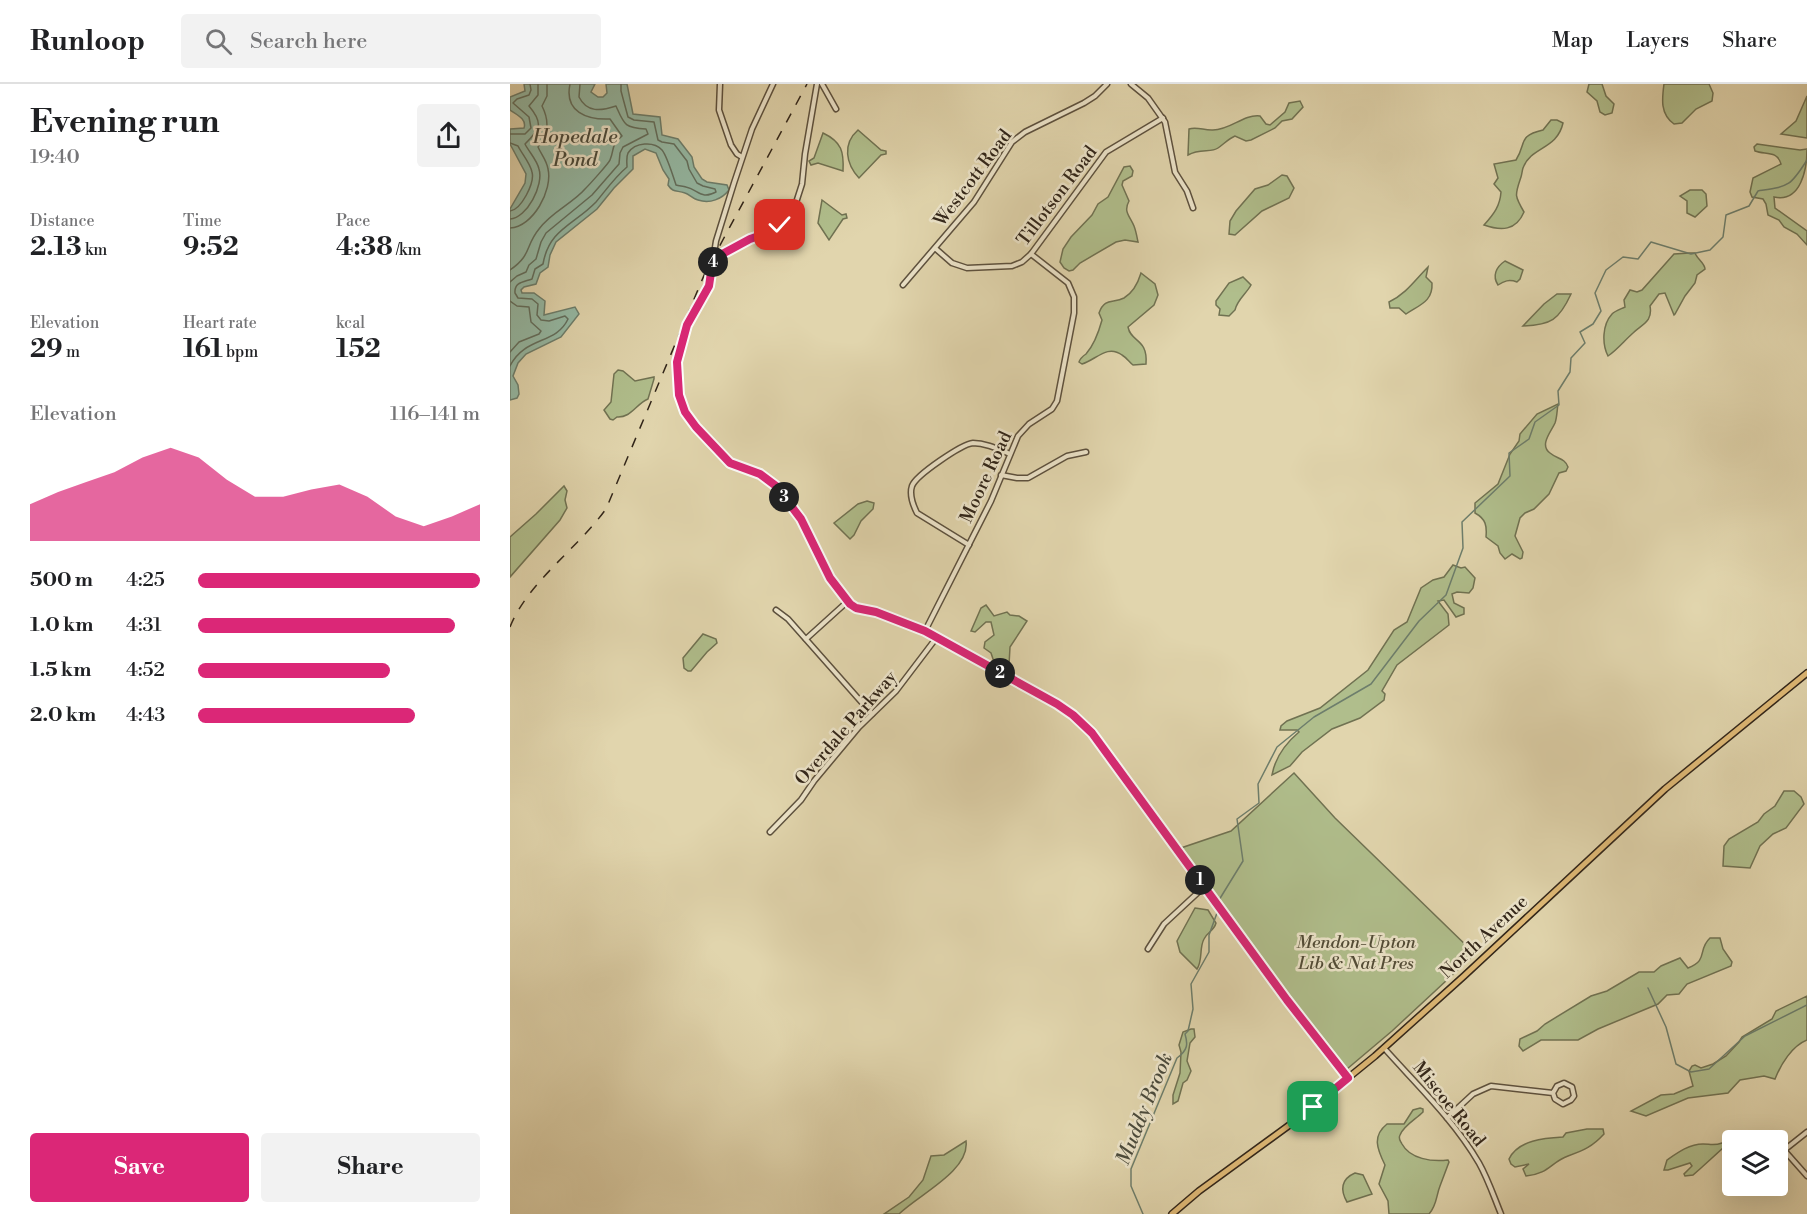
<!DOCTYPE html>
<html lang="en">
<head>
<meta charset="utf-8">
<style>
	:root { --surface:#fff; --page:#f2f2f2; --text:#202124; --muted:#757577; --line:#e0e0e0; --accent:#db2777 }
	body { margin:0; font-family:"Libre Bodoni",serif; background:var(--page); color:var(--text); height:100vh; display:flex; flex-direction:column; font-size:22px; white-space:nowrap }
	* { box-sizing:border-box; margin:0 }
	p { font-size:20px; color:var(--muted) }
	.icon { flex:none; width:33px; height:33px; fill:none; stroke:currentColor; stroke-width:2; stroke-linecap:round; stroke-linejoin:round }
	.map { position:relative; flex:1; overflow:hidden }
	.drawer { display:flex; flex-direction:column; background:var(--surface); width:510px }
	.drawer>* { flex:none }
	.controls { position:absolute; left:1212px; top:1046px; display:grid; gap:12px }
	.controls a { display:grid; place-items:center; width:66px; height:66px; border-radius:6px; background:var(--surface); box-shadow:0 6px 24px #0002; font-size:30px }
	.pin { position:absolute; display:grid; place-items:center; width:51px; height:51px; color:#fff; margin:-26px; border-radius:12px; box-shadow:0 3px 9px #0006 }
	.km { position:absolute; width:30px; height:30px; margin:-15px; border-radius:50%; background:#222; color:#fff; font-size:16px; line-height:30px; text-align:center }
	.round { display:grid; place-items:center; flex:none; width:63px; height:63px; border-radius:6px; background:var(--page) }
	.headline { display:flex; align-items:center; justify-content:space-between; height:102px; padding:0 30px }
	h1 { font-size:33px; font-weight:700; line-height:45px }
	.figures { display:grid; grid-template-columns:repeat(3,1fr); gap:9px; height:102px; padding:6px 30px }
	.figures div { display:grid; align-content:center }
	.figures b { font-size:26px; font-weight:700 }
	.figures small { font-size:16px; font-weight:400 }
	.figures p { font-size:16px }
	.chart { height:168px; padding:12px 30px }
	.chart p { display:flex; justify-content:space-between }
	.chart svg { width:100%; height:108px; margin-top:6px; fill:var(--accent); opacity:.7 }
	.primary-button { display:flex; gap:12px; margin-top:auto; padding:12px 30px }
	.primary-button a { flex:1; height:69px; border-radius:6px; background:var(--accent); color:#fff; font-size:24px; font-weight:700; line-height:69px; text-align:center }
	.primary-button a+a { background:var(--page); color:var(--text) }
	ul { padding:0 30px; list-style:none; font-size:20px }
	li { display:grid; grid-template-columns:96px 72px 1fr; align-items:center; height:45px }
	li i { height:15px; border-radius:8px; background:var(--accent) }
	header { display:flex; align-items:center; gap:36px; box-sizing:border-box; height:84px; padding:0 30px; background:var(--surface); border-bottom:2px solid var(--line) }
	header strong { font-size:28px }
	nav { display:flex; gap:33px; margin-inline-start:auto; font-size:21px }
	.search { width:420px; height:54px; background:var(--page); display:flex; align-items:center; gap:15px; box-sizing:border-box; padding:0 21px; border-radius:6px; color:var(--muted); font-size:22px }
	main { display:flex; flex:1; min-height:0 }
	.map>svg:first-child { display:block }
</style>
</head>
<body>
<header>
<strong>Runloop</strong>
<div class="search"><svg class="icon" aria-label="search" viewBox="0 0 24 24"><circle cx="10" cy="10" r="6"/><path d="M15 15l6 6"/></svg>Search here</div>
<nav><a>Map</a><a>Layers</a><a>Share</a></nav>
</header>
<main>
<section class="drawer">
<div class="headline"><div><h1>Evening run</h1><p>19:40</p></div><a class="round"><svg class="icon" aria-label="share" viewBox="0 0 24 24"><path d="M12 15V3M7 8l5-5 5 5M5 13v7h14v-7"/></svg></a></div>
<div class="figures">
<div><p>Distance</p><b>2.13<small> km</small></b></div>
<div><p>Time</p><b>9:52</b></div>
<div><p>Pace</p><b>4:38<small> /km</small></b></div>
</div>
<div class="figures">
<div><p>Elevation</p><b>29<small> m</small></b></div>
<div><p>Heart rate</p><b>161<small> bpm</small></b></div>
<div><p>kcal</p><b>152</b></div>
</div>
<div class="chart"><p><span>Elevation</span>116–141 m</p>
<svg viewBox="0 0 160 44" preserveAspectRatio="none"><path d="M0 44V29L10 24L20 20L30 16L40 10L50 6L60 10L70 19L80 26L90 26L100 23L110 21L120 26L130 34L140 38L150 34L160 29V44z"/></svg>
</div>
<ul>
<li><b>500 m</b>4:25<i style="width:100%"></i></li>
<li><b>1.0 km</b>4:31<i style="width:91%"></i></li>
<li><b>1.5 km</b>4:52<i style="width:68%"></i></li>
<li><b>2.0 km</b>4:43<i style="width:77%"></i></li>
</ul>
<div class="primary-button"><a>Save</a><a>Share</a></div>
</section>
<div class="map">
<svg width="1297" height="1130" viewBox="0 0 1297 1130">
	<rect width="100%" height="100%" fill="#e1d5ad"/>
	<filter id="stains"><feTurbulence type="fractalNoise" baseFrequency=".00333" numOctaves="4"/><feColorMatrix values="0 0 0 0 .2 0 0 0 0 .09 0 0 0 0 .02 0 0 0 .5 -.17"/></filter>
	<radialGradient id="worn" r=".72"><stop offset=".6" stop-color="#630" stop-opacity="0"/><stop offset="1" stop-color="#630" stop-opacity=".3"/></radialGradient>
	<!-- green -->
	<g fill="#b0be8c" stroke="#707252" stroke-width="1.5">
		<path d="M1079 0H1092L1096 12 1104 20 1102 29 1095 31 1090 28 1087 17 1077 8Z"/>
		<path d="M1154 0H1199L1203 9 1202 17 1186 25 1172 39 1164 40C1150 30 1152 15 1154 0Z"/>
		<path d="M1297 12V54L1271 50 1286 37Z"/>
		<path d="M790 17 793 23 782 35 772 37 765 44 741 56 736 57 725 52C718 55 714 60 708 64 701 69 690 64 678 71L679 45C687 42 695 47 703 46 721 46 733 30 750 32L756 40 760 41 775 28 779 19Z"/>
		<path d="M1041 36H1047L1053 39C1047 66 1021 62 1013 84 1012 87 1012 90 1011 93 1005 111 1004 111 1014 128 1006 147 991 147 974 141 984 130 990 122 991 108L984 100 988 94 984 80 1006 76C1017 59 1007 52 1033 46Z"/>
		<path d="M348 46 371 66 376 67V70L371 71 349 94C336 80 332 60 348 46Z"/>
		<path d="M313 49C332 58 334 68 333 87L308 79 301 81 299 77 304 74Z"/>
		<path d="M1247 60 1290 66 1297 65C1297 85 1291 119 1264 113L1265 124 1297 147V161L1287 150 1274 143 1269 136 1258 131 1256 120 1253 115 1242 113 1240 108 1243 94 1271 80C1267 66 1255 71 1245 67L1244 63Z"/>
		<path d="M620 82 623 87 622 92 613 97 612 101 619 117C613 128 620 132 624 142 626 147 627 153 628 158L615 156 606 158 570 179 563 186 559 187 554 184 550 178 553 165 561 153 582 131 588 120 598 113 614 83Z"/>
		<path d="M772 91 777 92 784 104 779 114 752 127 725 151 719 150 720 137 726 127 745 105 758 101Z"/>
		<path d="M1180 106H1192L1196 110 1197 122 1185 133 1177 129V117L1170 112Z"/>
		<path d="M312 116 332 131 336 130 337 134 333 135 319 156 308 139Z"/>
		<path d="M1180 169H1185C1187 175 1195 179 1195 185L1187 191 1185 199 1175 212 1165 230 1164 231 1155 209 1149 210 1140 222C1143 238 1132 240 1123 249 1114 257 1107 266 1098 272 1092 260 1092 241 1102 230 1105 227 1111 225 1115 223L1114 216 1120 206 1127 208 1132 206 1164 170Z"/>
		<path d="M995 177 1013 186 1010 195 1007 198C999 195 994 197 988 201 982 192 986 183 995 177Z"/>
		<path d="M918 183 916 193 922 199C923 218 909 221 896 230L889 224H880L879 218C896 210 905 196 918 183Z"/>
		<path d="M631 189 645 200 648 211 644 221 618 243C621 259 638 254 636 280L623 281C619 278 617 274 612 271 597 260 586 276 572 280L569 278C570 275 573 272 576 270 584 261 589 247 592 236L589 229C595 213 603 220 614 214 624 208 628 199 631 189Z"/>
		<path d="M733 193 741 201C736 210 727 216 725 226L719 232 709 231 710 225 706 221V217L719 199Z"/>
		<path d="M1047 210H1061C1049 236 1041 241 1013 242L1034 220Z"/>
		<path d="M108 286 113 287 125 297 144 293V295L138 315C126 320 121 334 107 333L103 336 100 335 94 326 101 318 104 290Z"/>
		<path d="M1048 320C1047 326 1047 334 1045 339 1041 348 1029 361 1040 369 1047 375 1055 374 1058 383L1056 387 1049 389 1039 410 1024 425 1015 429 1010 434 1005 452 1013 468 1012 474 1010 475 1002 470 995 475 990 469 988 462 976 453C977 442 976 435 965 429V419L988 400 1000 370 1009 357 1010 350 1027 330Z"/>
		<path d="M54 402 57 407 55 416 57 424 50 436 0 493V453L26 430Z"/>
		<path d="M357 417 364 419 363 425 351 437 344 451 340 455 324 439 348 420Z"/>
		<path d="M943 481 951 484 955 483 965 494 963 504 959 509 947 508 942 510 944 519 954 524V530L946 533 934 516 928 517 938 530 939 541 887 581 872 607 875 610 874 616 850 634 822 645 792 668 780 682 762 691C765 674 776 659 789 648L787 646H770L771 642 777 637 810 624 858 586 884 546 897 538 911 504 923 496 934 493Z"/>
		<path d="M476 521 484 532 497 528 500 531 509 532 517 537 500 563 499 581 496 585 485 581 481 569 474 564 475 558 484 551 481 538H476L465 548 461 547 471 524Z"/>
		<path d="M193 550 206 555 207 559 197 568 181 587H178L174 584 173 574Z"/>
		<path d="M784 689 825 734 965 870 882 947 837 985 832 984 829 980 668 765 721 747Z"/>
		<path d="M1274 707H1284L1291 713 1294 720 1276 744 1263 750 1250 762 1240 784 1213 782 1214 762 1219 755 1248 738 1254 730 1265 722Z"/>
		<path d="M685 824 698 826 706 839C704 847 697 848 694 855 689 864 693 876 687 885L670 868 667 857Z"/>
		<path d="M1200 854H1210L1213 865 1222 878 1221 882 1177 900 1169 910 1157 911 1148 920 1088 945 1068 956H1031L1013 967 1009 962 1010 955 1027 947 1035 940 1081 912 1097 907 1129 888H1144L1151 882 1170 874 1178 884C1199 876 1187 866 1200 854Z"/>
		<path d="M1297 912V956C1282 962 1271 980 1265 995L1254 992 1230 996 1218 1009 1178 1014 1136 1032 1121 1027 1151 1011 1164 1010 1183 1002 1179 987 1182 982 1185 981 1191 984 1203 980 1216 972 1229 958 1232 953 1262 935 1266 927Z"/>
		<path d="M681 945H684L685 953 680 959 677 977 681 987 677 996 673 999 668 1017 663 1020V1011L670 989 671 968 669 961 673 948Z"/>
		<path d="M910 1024 913 1025V1028C906 1035 893 1042 890 1051 888 1055 890 1056 892 1060 900 1075 922 1078 938 1076L939 1078C936 1086 933 1094 930 1102 926 1112 927 1121 919 1130H879L878 1117 869 1100 875 1081C867 1065 862 1052 877 1040H894L903 1026Z"/>
		<path d="M1077 1045H1093L1094 1050C1082 1063 1074 1066 1058 1072 1041 1078 1039 1090 1016 1092L1013 1085 1019 1080 1005 1083 1001 1080 999 1075C1008 1056 1035 1054 1053 1053L1056 1049Z"/>
		<path d="M456 1057C460 1087 408 1111 389 1130H374L399 1113 413 1096 421 1072 434 1071Z"/>
		<path d="M1212 1059 1215 1060 1214 1063 1191 1084 1183 1091 1175 1092 1174 1090 1182 1082 1180 1079 1158 1086H1154L1157 1076C1167 1069 1179 1060 1193 1060 1200 1060 1204 1062 1212 1059Z"/>
		<path d="M845 1089 853 1091 862 1110 837 1118C830 1106 831 1095 845 1089Z"/>
	</g>
	<!-- water -->
	<path fill="#95b9a4" stroke="#6d7e6c" stroke-width="1.5" d="M14 0H85L81 8 88 13H93L97 9 96 0H117L123 30 150 33 152 51 168 55 182 73 184 83 192 95 197 98 217 101 219 106C212 115 200 120 188 116 183 115 179 110 175 109 167 106 163 109 158 101L159 95 153 86 146 69 135 65 123 72V85L104 104 87 125 46 158 40 171 38 183 30 189 26 200 14 203 11 206 12 209H24L35 217 34 231 65 223 69 230 51 253 16 270 8 279 3 292 8 301 9 310 7 314 0 316V125L15 99 16 90 0 60V45L14 44C17 35 7 31 0 26V13L15 7Z"/>
	<g fill="none" stroke-linecap="round" stroke-linejoin="round">
		<!-- shore -->
		<g stroke="#636f5e" stroke-width="1.5">
			<path d="M0 50H15L21 44 19 33 3 19 7 15 19 11 21 6 20 0"/>
			<path d="M0 59 8 62C12 70 20 79 22 88 25 99 11 126 0 127"/>
			<path d="M0 135C17 134 34 101 29 85 27 76 19 68 15 60 30 45 34 40 19 22L28 11V0"/>
			<path d="M0 144C23 143 43 106 38 85 37 77 31 70 28 63 38 49 40 38 32 22L37 12V0"/>
			<path d="M0 186C22 171 15 162 29 145 41 128 62 120 75 105 79 101 99 79 100 76 105 64 100 63 112 52L100 35C77 36 54 28 60 0"/>
			<path d="M0 198 7 192 16 188 19 181 26 175 31 158 36 149 82 111 109 80 110 69 113 63 138 50 136 45C114 44 114 40 106 22 91 27 77 29 69 13L70 0"/>
			<path d="M0 217 7 222 19 223 21 238 31 247 29 250 9 258 0 268"/>
			<path d="M0 282C15 252 46 261 58 235L55 232 39 237 31 236 27 231 28 220 22 215 8 214 5 209C4 198 14 198 22 195L25 185 33 180C39 145 64 141 86 118 96 106 105 93 117 83 117 79 116 73 118 69 125 58 144 57 152 66 157 72 164 95 166 101 169 102 173 102 176 103 189 106 191 116 206 108L205 105 193 102 187 99 179 85 177 77 164 60 152 58 148 56 144 38 124 36 118 33 111 7V0"/>
		</g>
		<!-- stream -->
		<g stroke="#6d7e6c" stroke-width="1.5">
			<path d="M709 816 733 777 727 735 749 719 748 700 767 663 804 633 861 600 909 537 936 511 953 464 952 438 1000 392 999 369 1019 355 1025 338 1049 321 1048 307 1060 288 1061 274 1075 259 1070 248 1083 240 1091 227 1085 209 1096 186 1113 173 1128 175 1141 158 1181 170 1200 166 1213 153 1216 131 1239 122 1248 107C1279 102 1280 103 1297 76"/>
			<path d="M1138 904 1156 943 1166 980 1181 988 1199 985 1235 952 1297 921"/>
			<path d="M633 1130 621 1102V1085L667 974C678 966 678 960 675 950L678 947 683 925 681 900 699 868V851L707 829"/>
		</g>
		<defs>
			<g id="minor">
				<path d="M210 0 209 26 221 61 227 70 232 73"/>
				<path d="M263 0 242 45 224 99 206 157 199 202 180 234 172 256 167 278V298L169 311 175 328 186 343 216 375 227 382 250 390 266 402 291 436 320 494 340 520 346 523 366 528 427 553 547 620 573 640 631 716 777 916 838 994"/>
				<path d="M312 0 326 25"/>
				<path d="M621 0 638 14 655 38 665 88 677 107 683 124"/>
				<path d="M426 165 442 179 457 184 502 182 512 178 521 170 596 68 653 34"/>
				<path d="M204 174 240 155 258 149 283 128 292 100 295 70 307 0"/>
				<path d="M393 201 464 118 502 58 515 48 574 19 585 12 597 0"/>
				<path d="M491 391 507 394H518L557 372 576 368"/>
				<path d="M459 461 407 429C403 421 399 411 402 402 406 391 452 360 463 359 476 359 488 365 500 370"/>
				<path d="M266 526 278 535 362 630"/>
				<path d="M415 547 481 417 508 352 519 340 542 325 547 317 564 229V213L558 199 521 170"/>
				<path d="M296 555 338 517"/>
				<path d="M260 748 291 716 304 697 349 643 386 607 427 553"/>
				<path d="M638 865 654 840 695 802"/>
				<path d="M874 964C907 1001 944 1036 969 1079 978 1095 984 1113 991 1130"/>
				<path d="M937 1034 963 1010 981 1002 1043 1009 1045 1015 1053 1020 1061 1016 1064 1012 1062 1003 1054 999 1047 1002 1043 1009"/>
				<path d="M1274 1066 1297 1092"/>
				<path d="M1268 1071 1297 1048"/>
			</g>
			<path id="major" d="M662 1130 689 1107 785 1037 865 972 954 892 1155 705 1297 589"/>
		</defs>
		<!-- minor casing -->
		<use href="#minor" stroke="#5d513e" stroke-width="7"/>
		<!-- major casing -->
		<use href="#major" stroke="#312519" stroke-width="8"/>
		<!-- minor -->
		<use href="#minor" stroke="#ece4ca" stroke-width="4"/>
		<!-- major -->
		<use href="#major" stroke="#e0ba76" stroke-width="5"/>
		<!-- rail -->
		<path stroke="#312519" stroke-width="1.5" stroke-dasharray="10 10" stroke-linecap="butt" d="M0 543C18 498 67 465 96 425L195 189 297 0"/>
	</g>
	<g fill="none" stroke-linecap="round" stroke-linejoin="round">
		<defs>
			<path id="route" d="M270 141 258 149 240 155 203 175 199 202 177 241 167 278 169 311 175 328 186 343 220 379 250 390 266 402 291 435 320 494 340 520 346 524 366 528 415 547 547 620 563 631 582 649 777 916 838 994 803 1023"/>
		</defs>
		<!-- route casing -->
		<use href="#route" stroke="#fff" stroke-width="12"/>
		<!-- route -->
		<use href="#route" stroke="#db2777" stroke-width="8"/>
	</g>
	<g text-anchor="middle" dominant-baseline="central" stroke-width="5" stroke-linejoin="round" paint-order="stroke">
		<!-- street labels -->
		<g font-size="18" fill="#312519" stroke="#ece4ca">
			<text transform="translate(463 94) rotate(-53)">Westcott Road</text>
			<text transform="translate(547 112) rotate(-53)">Tillotson Road</text>
			<text transform="translate(476 393) rotate(-65)">Moore Road</text>
			<text transform="translate(336 644) rotate(-49)">Overdale Parkway</text>
			<text transform="translate(974 853) rotate(-43)">North Avenue</text>
			<text transform="translate(939 1020) rotate(51)">Miscoe Road</text>
		</g>
		<!-- park labels -->
		<g font-size="18" font-style="italic" fill="#514b36" stroke="#ece4ca">
			<text x="846" y="858">Mendon-Upton<tspan x="846" dy="21">Lib &amp; Nat Pres</tspan></text>
		</g>
		<!-- water labels -->
		<g font-size="20" font-style="italic" fill="#4a4a3c" stroke="#ece4ca">
			<text x="65" y="53">Hopedale<tspan x="65" dy="23">Pond</tspan></text>
			<text transform="translate(635 1025) rotate(-68)">Muddy Brook</text>
		</g>
	</g>
	<rect width="100%" height="100%" filter="url(#stains)"/>
	<rect width="100%" height="100%" fill="url(#worn)"/>
</svg>
<div class="controls">
<a><svg class="icon" aria-label="layers" viewBox="0 0 24 24"><path d="M12 4l9 5-9 5-9-5zM3 14l9 5 9-5"/></svg></a>
</div>
<div class="pin" style="left:803px;top:1023px;background:#1e9e55"><svg class="icon" aria-label="arrive" viewBox="0 0 24 24"><path d="M6 21V4h12l-3 4 3 4H6"/></svg></div>
<div class="pin" style="left:270px;top:141px;background:#d93025"><svg class="icon" aria-label="check" viewBox="0 0 24 24"><path d="M5 12l5 5 9-10"/></svg></div>
<b class="km" style="left:690px;top:796px">1</b>
<b class="km" style="left:490px;top:589px">2</b>
<b class="km" style="left:274px;top:413px">3</b>
<b class="km" style="left:203px;top:178px">4</b>
</div>
</main>
</body>
</html>
